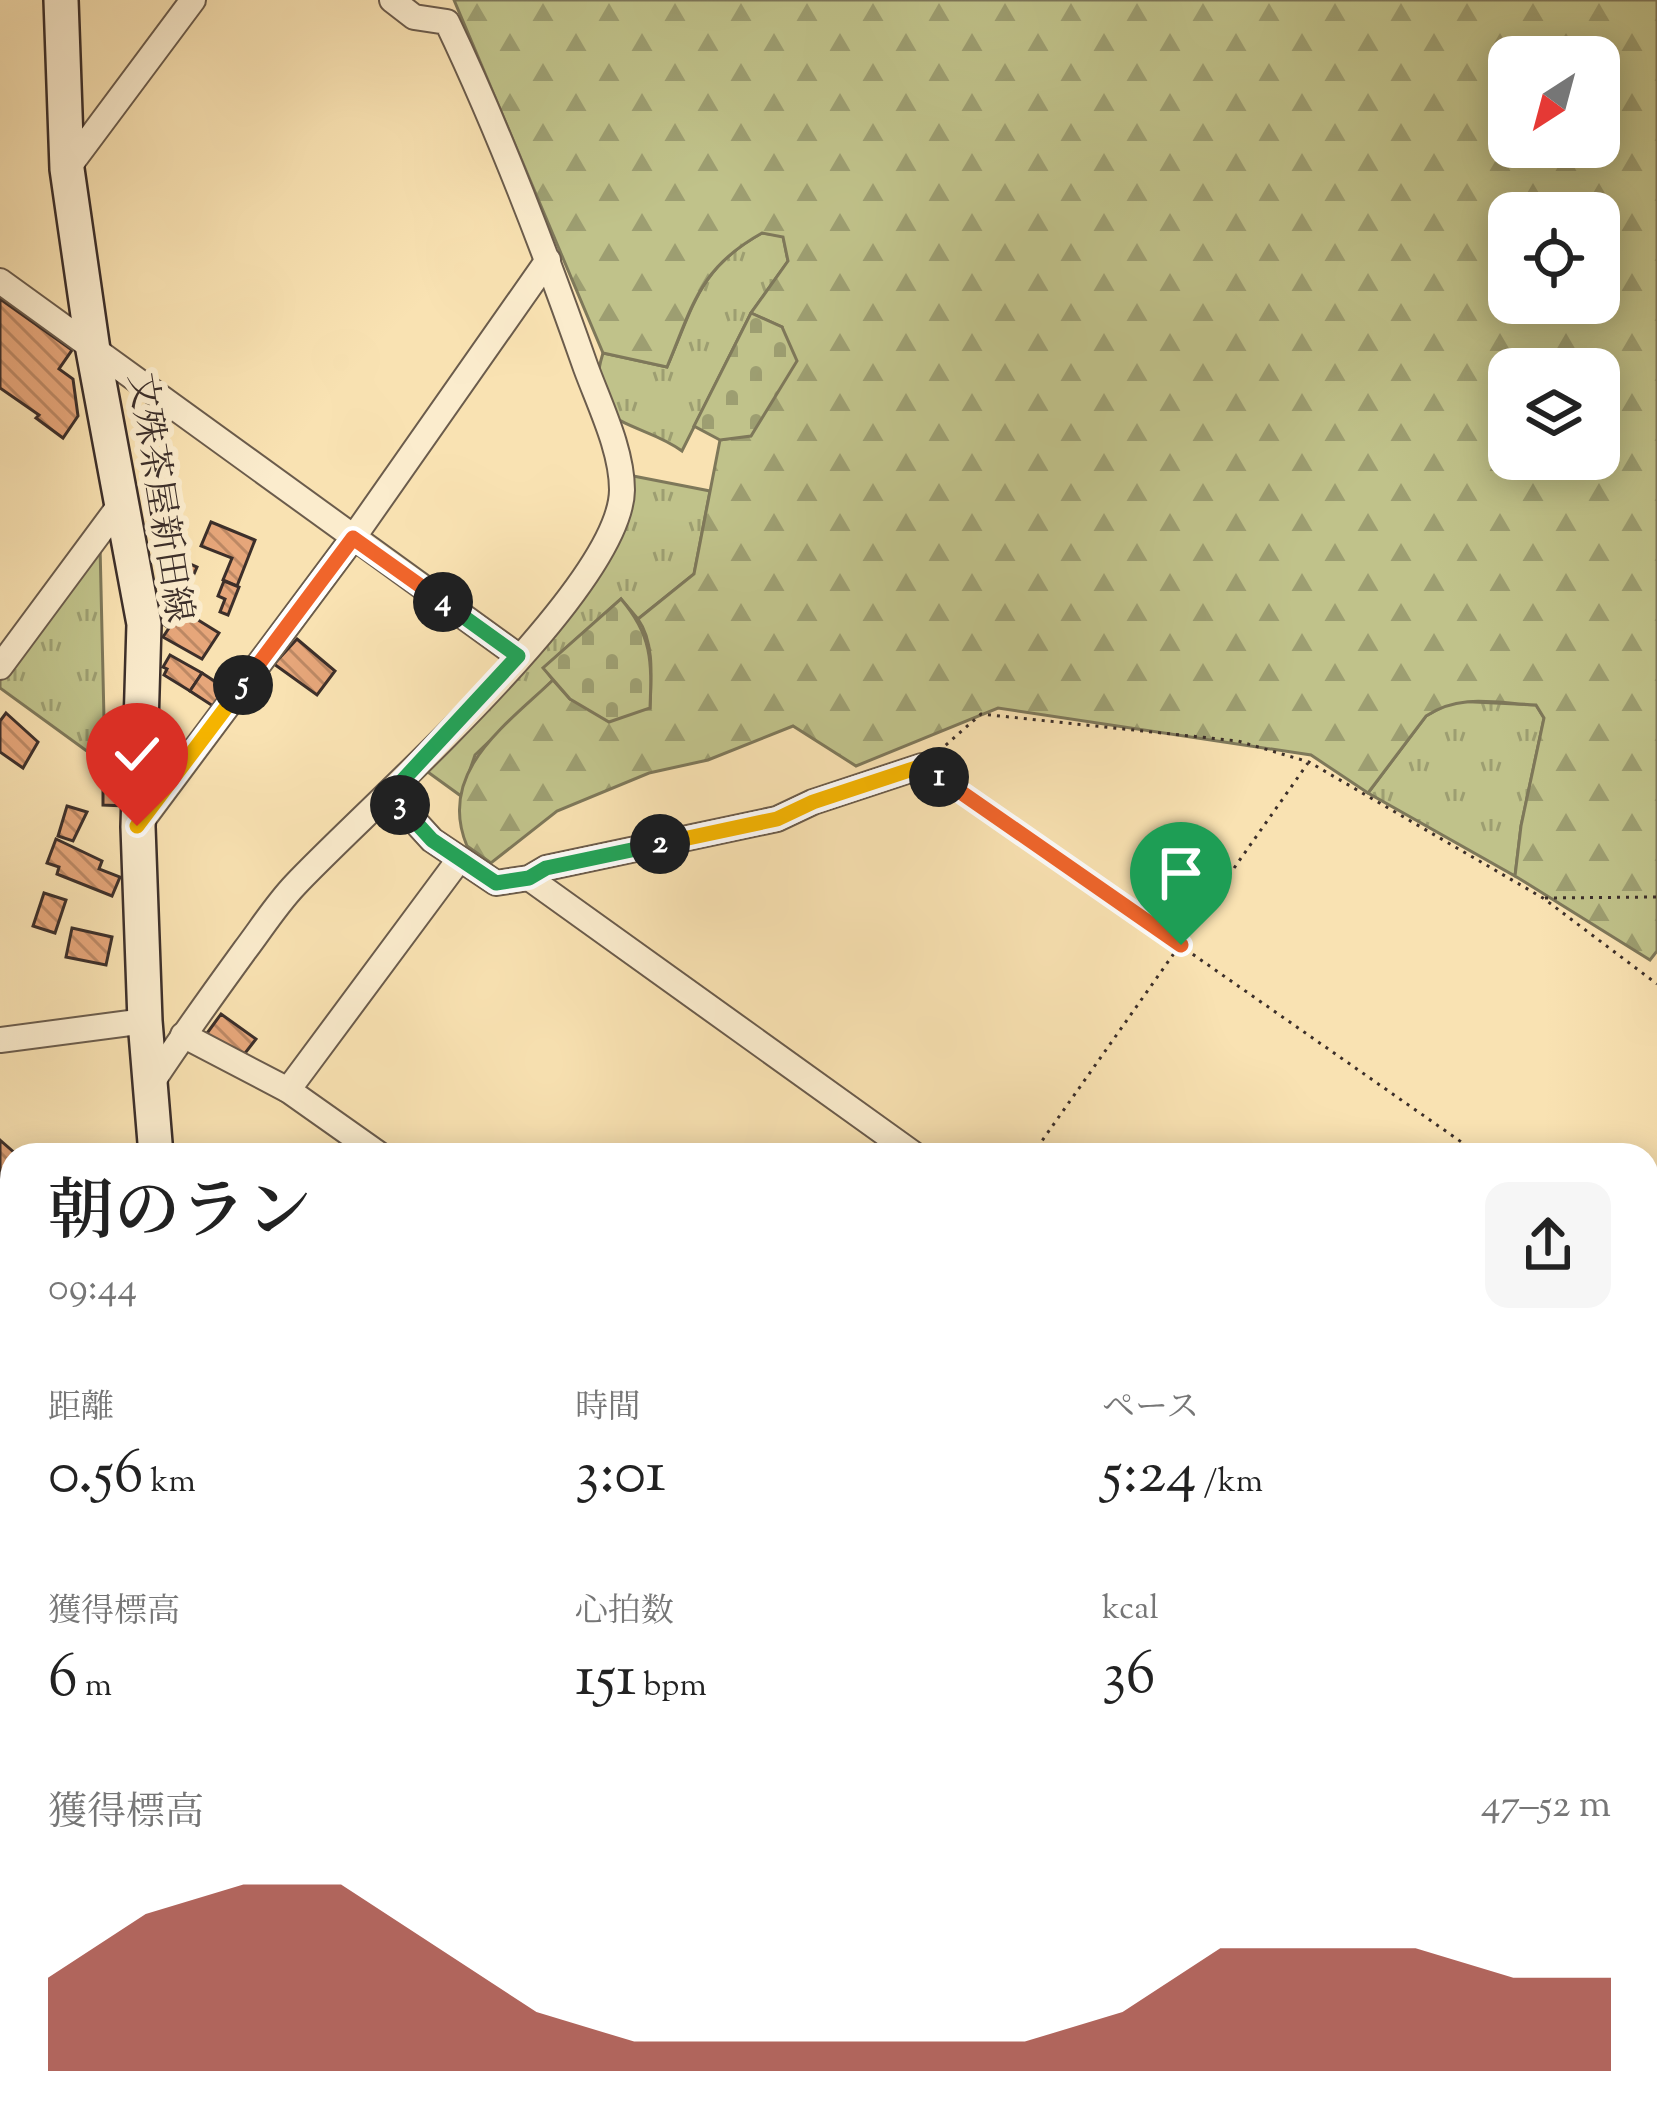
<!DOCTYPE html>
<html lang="ja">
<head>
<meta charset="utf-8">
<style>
	:root { --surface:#fff; --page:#f6f6f6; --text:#222; --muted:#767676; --accent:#8f2418 }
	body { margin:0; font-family:"Sorts Mill Goudy","Noto Serif JP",serif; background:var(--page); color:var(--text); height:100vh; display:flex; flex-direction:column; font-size:45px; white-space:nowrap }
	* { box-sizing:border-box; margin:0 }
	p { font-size:39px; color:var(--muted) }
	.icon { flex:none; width:66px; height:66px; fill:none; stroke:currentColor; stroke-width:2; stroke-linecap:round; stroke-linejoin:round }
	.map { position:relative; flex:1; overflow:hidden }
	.panel { position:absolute; left:0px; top:1143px; width:1659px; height:975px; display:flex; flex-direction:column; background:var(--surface); border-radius:36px 36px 0 0; box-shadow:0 6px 30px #0003 }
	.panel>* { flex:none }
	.needle { width:78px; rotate:216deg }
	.buttons { position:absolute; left:1488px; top:36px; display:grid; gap:24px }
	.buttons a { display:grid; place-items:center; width:132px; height:132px; border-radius:24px; background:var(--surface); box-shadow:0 6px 30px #0003; font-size:60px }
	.pin { position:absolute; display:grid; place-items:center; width:102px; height:102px; color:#fff; margin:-123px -51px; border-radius:50% 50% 50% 0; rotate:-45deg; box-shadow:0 0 12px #0007 }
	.pin .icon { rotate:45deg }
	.km { position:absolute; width:60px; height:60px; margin:-30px; border-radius:50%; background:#222; color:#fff; font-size:33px; line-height:60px; text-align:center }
	.round { display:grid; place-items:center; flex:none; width:126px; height:126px; border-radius:24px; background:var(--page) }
	.head { display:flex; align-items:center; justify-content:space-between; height:204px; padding:0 48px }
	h1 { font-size:66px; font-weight:600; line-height:90px }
	.figures { display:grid; grid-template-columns:repeat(3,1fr); gap:18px; height:204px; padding:12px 48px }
	.figures div { display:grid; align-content:center }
	.figures b { font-size:60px; font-weight:600 }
	.figures small { font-size:33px; font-weight:400 }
	.figures p { font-size:33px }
	.chart { height:336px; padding:24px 48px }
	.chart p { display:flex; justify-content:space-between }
	.chart svg { width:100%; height:216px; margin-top:12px; fill:var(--accent); opacity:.7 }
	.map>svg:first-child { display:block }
</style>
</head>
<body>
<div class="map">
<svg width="1657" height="2117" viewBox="0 0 1657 2117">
	<defs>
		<pattern id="grass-tufts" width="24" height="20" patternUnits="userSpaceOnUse" patternTransform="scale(3)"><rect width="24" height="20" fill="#c0c28a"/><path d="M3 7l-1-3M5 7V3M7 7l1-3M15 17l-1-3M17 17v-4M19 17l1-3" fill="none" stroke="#9d9e71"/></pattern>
		<pattern id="forest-firs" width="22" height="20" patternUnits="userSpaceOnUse" patternTransform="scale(3)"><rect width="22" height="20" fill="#c0c28a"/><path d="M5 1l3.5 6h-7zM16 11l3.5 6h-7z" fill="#9d9e71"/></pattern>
		<pattern id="cemetery-stones" width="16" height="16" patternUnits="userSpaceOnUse" patternTransform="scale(3)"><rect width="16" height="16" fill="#c0c28a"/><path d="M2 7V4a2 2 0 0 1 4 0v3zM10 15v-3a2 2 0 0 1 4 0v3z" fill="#9d9e71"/></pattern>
		<pattern id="building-back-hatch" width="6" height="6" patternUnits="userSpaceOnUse" patternTransform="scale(3)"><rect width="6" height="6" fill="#e6a67a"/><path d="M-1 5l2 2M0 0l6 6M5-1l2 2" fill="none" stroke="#bc8864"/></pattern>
	</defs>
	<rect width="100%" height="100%" fill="#f9e2b2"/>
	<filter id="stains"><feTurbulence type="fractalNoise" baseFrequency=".00167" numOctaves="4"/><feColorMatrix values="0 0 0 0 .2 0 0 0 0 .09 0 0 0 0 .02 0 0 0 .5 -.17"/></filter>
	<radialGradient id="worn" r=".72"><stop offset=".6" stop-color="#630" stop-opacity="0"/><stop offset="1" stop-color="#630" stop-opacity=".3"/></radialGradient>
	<!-- grass -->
	<g fill="url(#grass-tufts)" stroke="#7e785a" stroke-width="3">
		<path d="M762 233 783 236 788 261 751 313 682 451C639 419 579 430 603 353L667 367C694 305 699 268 762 233Z"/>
		<path d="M623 474 710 491 694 574 638 619 621 599 544 668 553 680 475 755 461 796 425 770 597 571Z"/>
		<path d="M100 545 104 719 95 757 0 688V680Z"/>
		<path d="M1453 701 1536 705 1544 718 1521 826 1515 876 1368 793 1426 716Z"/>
	</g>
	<!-- forest -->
	<path fill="url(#forest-firs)" stroke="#7e785a" stroke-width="3" fill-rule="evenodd" d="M454 0H1657V951L1650 960 1515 876 1521 826 1544 718 1536 705C1496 703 1460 693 1426 716L1368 793 1311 755 998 708 856 766 793 726 708 760 649 773 557 811 491 863 467 846C436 772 506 725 553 680L570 699 650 708C651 679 655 643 638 619L694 574 720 440 751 435 782 327 751 313 788 261 783 237 762 233C699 268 693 305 667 367L603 353ZM1509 57H1599V147H1509ZM1509 213H1599V303H1509ZM1509 369H1599V459H1509Z"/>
	<!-- cemetery -->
	<g fill="url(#cemetery-stones)" stroke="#7e785a" stroke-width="3">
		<path d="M751 313 782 327 797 361 751 436 720 440 694 426Z"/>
		<path d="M621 599C652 635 652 661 650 708L609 722 570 699 543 668Z"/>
	</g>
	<!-- building -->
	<g fill="url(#building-back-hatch)" stroke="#3c2f2a" stroke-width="3">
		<path d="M0 299 72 350 59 369 73 379 78 416 63 438 36 418 39 415 0 388Z"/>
		<path d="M211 522 255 540 237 586 223 580 232 558 201 546Z"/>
		<path d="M174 557 197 567 178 611 166 606 163 615 158 612 161 604 155 601Z"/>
		<path d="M224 581 239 587 228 615 220 612 225 599 218 596Z"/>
		<path d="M169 609 179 615 182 610 219 633 202 659 163 637 169 628 160 622Z"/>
		<path d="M297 639 335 671 317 695 274 664Z"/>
		<path d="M170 655 202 673 190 691 164 675 167 669 163 667Z"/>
		<path d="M202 673 228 690 216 708 190 691Z"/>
		<path d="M6 713 38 742 23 768 0 752V721Z"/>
		<path d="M152 730 184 753 166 777 152 766Z"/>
		<path d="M103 782 125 783V806L103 805Z"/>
		<path d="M67 806 87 812 73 841 58 836Z"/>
		<path d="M56 839 102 861 99 869 120 877 112 896 57 874 59 867 47 863Z"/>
		<path d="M44 893 66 900 55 933 33 926Z"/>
		<path d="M72 928 112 937 106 965 66 957Z"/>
		<path d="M221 1014 256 1039 239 1061 205 1036Z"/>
		<path d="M0 1140 17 1155H12V1175L6 1185 0 1181Z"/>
	</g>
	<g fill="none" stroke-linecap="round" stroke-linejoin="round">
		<defs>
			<g id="minor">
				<path d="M67 169 193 0"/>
				<path d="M0 281 518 656"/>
				<path d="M0 667 120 505"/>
				<path d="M390 794 432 840 496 883 529 878 546 868 777 819 813 802 922 766"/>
				<path d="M138 826 353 538 548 260"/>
				<path d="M529 878 915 1155"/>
				<path d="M183 1035 288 1090 380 1155"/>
				<path d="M0 1040 145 1021"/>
				<path d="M151 1084C181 1038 213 994 245 950 261 929 276 905 295 885 366 809 621 589 622 490 622 450 600 406 586 368 545 251 501 135 447 22L414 17 392 0"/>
				<path d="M288 1090 458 861"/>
				<path d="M0 1357 12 1365"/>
				<path d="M1647 1392 1657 1377"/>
				<path d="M1647 1668 1657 1675"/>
				<path d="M0 1674 12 1682"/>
				<path d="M0 1825 12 1807"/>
				<path d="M0 2067 12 2076"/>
				<path d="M55 2106 71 2117"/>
				<path d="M572 2117 579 2106"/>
			</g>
			<path id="tertiary" d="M609 2106 624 2117"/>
			<g id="secondary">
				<path d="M61 0 67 169 93 350 144 624 138 827 145 1021 156 1155"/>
				<path d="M267 2106 268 2117"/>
			</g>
		</defs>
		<!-- minor casing -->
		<use href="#minor" stroke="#6b5c4c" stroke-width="28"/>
		<!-- tertiary casing -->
		<use href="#tertiary" stroke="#6b5c4c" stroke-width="34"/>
		<!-- secondary casing -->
		<use href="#secondary" stroke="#3c2f2a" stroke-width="38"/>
		<!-- path -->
		<g stroke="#3c2f2a" stroke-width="3" stroke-dasharray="3 6" stroke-linecap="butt">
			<path d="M939 751 981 714 1238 741 1309 762 1543 898 1657 984"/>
			<path d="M942 779 1480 1155"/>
			<path d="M1545 898 1657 897"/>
			<path d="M1032 1155 1308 763"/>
			<path d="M1647 1272 1657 1279"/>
			<path d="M1647 2047 1657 2054"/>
			<path d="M1163 2106 1179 2117"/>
			<path d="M1143 2117 1151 2106"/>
		</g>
		<!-- minor -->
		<use href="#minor" stroke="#fbeccd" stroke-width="24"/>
		<!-- tertiary -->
		<use href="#tertiary" stroke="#fbeccd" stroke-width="30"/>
		<!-- secondary -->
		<use href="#secondary" stroke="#fbeccd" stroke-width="33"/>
	</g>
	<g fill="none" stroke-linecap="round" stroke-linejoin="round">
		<defs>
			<path id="split-1" d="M939 777 1181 945"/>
			<path id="split-2" d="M660 844 777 819 813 802 922 766 939 777"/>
			<path id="split-3" d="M400 805 432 840 496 883 529 878 546 868 660 844"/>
			<path id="split-4" d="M400 805 390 794 518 656 443 602"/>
			<path id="split-5" d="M243 685 353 538 443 602"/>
			<path id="split-6" d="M137 826 243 685"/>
		</defs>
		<!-- split-1 casing -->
		<use href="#split-1" stroke="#fff" stroke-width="24"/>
		<!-- split-2 casing -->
		<use href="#split-2" stroke="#fff" stroke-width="24"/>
		<!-- split-3 casing -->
		<use href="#split-3" stroke="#fff" stroke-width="24"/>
		<!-- split-4 casing -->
		<use href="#split-4" stroke="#fff" stroke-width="24"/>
		<!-- split-5 casing -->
		<use href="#split-5" stroke="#fff" stroke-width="24"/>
		<!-- split-6 casing -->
		<use href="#split-6" stroke="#fff" stroke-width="24"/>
		<!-- split-1 -->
		<use href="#split-1" stroke="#f0652b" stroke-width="15"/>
		<!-- split-2 -->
		<use href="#split-2" stroke="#f5b400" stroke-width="15"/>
		<!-- split-3 -->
		<use href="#split-3" stroke="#22a559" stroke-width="15"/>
		<!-- split-4 -->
		<use href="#split-4" stroke="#22a559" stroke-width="15"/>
		<!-- split-5 -->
		<use href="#split-5" stroke="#f0652b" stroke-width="15"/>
		<!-- split-6 -->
		<use href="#split-6" stroke="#f5b400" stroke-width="15"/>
	</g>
	<g text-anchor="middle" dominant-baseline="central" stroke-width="12" stroke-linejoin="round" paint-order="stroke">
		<!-- street labels -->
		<g font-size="36" fill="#3c2f2a" stroke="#fbeccd">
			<text transform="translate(158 498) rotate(81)">文殊茶屋新田線</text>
		</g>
	</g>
	<rect width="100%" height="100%" filter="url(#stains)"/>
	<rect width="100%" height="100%" fill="url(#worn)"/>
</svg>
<div class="buttons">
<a><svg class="needle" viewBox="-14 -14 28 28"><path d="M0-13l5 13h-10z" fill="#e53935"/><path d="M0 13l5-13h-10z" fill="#767676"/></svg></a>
<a><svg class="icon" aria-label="locate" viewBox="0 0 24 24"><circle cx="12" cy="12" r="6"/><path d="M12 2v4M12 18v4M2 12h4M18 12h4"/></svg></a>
<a><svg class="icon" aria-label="layers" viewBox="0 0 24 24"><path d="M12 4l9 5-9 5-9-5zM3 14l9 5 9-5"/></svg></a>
</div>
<div class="pin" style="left:1181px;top:945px;background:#1e9e55"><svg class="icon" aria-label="arrive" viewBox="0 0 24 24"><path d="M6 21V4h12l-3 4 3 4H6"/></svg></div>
<div class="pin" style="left:137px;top:826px;background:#d93025"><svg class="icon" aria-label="check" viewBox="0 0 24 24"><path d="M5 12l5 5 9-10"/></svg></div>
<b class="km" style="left:939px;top:777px">1</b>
<b class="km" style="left:660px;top:844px">2</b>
<b class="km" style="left:400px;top:805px">3</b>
<b class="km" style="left:443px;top:602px">4</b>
<b class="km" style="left:243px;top:685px">5</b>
<section class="panel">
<div class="head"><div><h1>朝のラン</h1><p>09:44</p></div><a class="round"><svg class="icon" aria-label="share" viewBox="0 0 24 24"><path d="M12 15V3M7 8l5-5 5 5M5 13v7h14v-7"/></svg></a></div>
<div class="figures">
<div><p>距離</p><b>0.56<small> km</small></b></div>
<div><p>時間</p><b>3:01</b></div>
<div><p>ペース</p><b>5:24<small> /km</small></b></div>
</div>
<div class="figures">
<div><p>獲得標高</p><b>6<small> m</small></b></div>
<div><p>心拍数</p><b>151<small> bpm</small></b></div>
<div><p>kcal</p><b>36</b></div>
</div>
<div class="chart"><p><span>獲得標高</span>47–52 m</p>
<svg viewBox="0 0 160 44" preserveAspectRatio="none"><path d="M0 44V25L10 12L20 6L30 6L40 19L50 32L60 38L70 38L80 38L90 38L100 38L110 32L120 19L130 19L140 19L150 25L160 25V44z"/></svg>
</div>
</section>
</div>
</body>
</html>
